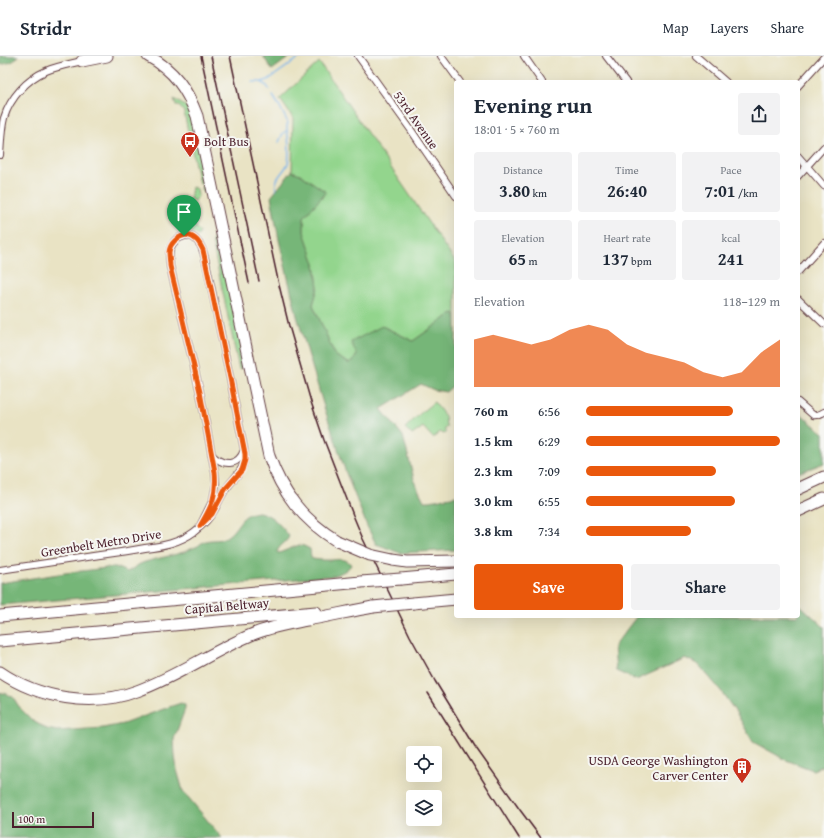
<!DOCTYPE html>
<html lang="en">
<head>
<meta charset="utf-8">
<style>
	:root { --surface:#fff; --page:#f2f2f3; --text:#1f2937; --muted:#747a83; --line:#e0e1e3; --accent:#ea580c }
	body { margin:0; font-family:"Gentium Book Plus",serif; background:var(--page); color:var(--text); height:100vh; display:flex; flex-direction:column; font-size:15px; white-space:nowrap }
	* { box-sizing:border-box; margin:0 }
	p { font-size:13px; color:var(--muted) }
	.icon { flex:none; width:22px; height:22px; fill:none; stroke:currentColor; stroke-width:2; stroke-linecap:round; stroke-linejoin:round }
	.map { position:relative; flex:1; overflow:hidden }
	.details { position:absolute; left:454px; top:24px; width:346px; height:538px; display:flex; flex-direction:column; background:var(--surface); border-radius:4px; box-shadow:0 4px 16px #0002 }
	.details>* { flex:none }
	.buttons { position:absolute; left:406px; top:690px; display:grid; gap:8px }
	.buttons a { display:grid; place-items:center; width:36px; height:36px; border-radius:4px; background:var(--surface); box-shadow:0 4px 16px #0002; font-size:20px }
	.scale { position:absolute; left:12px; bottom:10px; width:82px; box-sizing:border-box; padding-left:4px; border:2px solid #4a1f2b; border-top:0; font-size:11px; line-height:14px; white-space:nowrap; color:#4a1f2b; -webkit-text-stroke:3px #f6f6f2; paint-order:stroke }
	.pin { position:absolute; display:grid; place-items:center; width:34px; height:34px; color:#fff; margin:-41px -17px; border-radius:50% 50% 50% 0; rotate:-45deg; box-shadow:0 0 4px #0007 }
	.pin .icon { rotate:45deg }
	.round { display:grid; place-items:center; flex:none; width:42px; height:42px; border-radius:4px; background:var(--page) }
	.overview { display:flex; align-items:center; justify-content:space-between; height:68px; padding:0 20px }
	h1 { font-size:22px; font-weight:700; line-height:30px }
	.metrics { display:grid; grid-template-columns:repeat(3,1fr); gap:6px; height:68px; padding:4px 20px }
	.metrics div { display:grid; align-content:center; border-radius:4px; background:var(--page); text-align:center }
	.metrics b { font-size:17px; font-weight:700 }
	.metrics small { font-size:11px; font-weight:400 }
	.metrics p { font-size:11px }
	.chart { height:112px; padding:8px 20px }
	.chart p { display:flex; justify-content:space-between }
	.chart svg { width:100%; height:72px; margin-top:4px; fill:var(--accent); opacity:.7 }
	.button { display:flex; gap:8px; margin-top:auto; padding:8px 20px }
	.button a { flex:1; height:46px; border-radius:4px; background:var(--accent); color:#fff; font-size:16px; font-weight:700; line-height:46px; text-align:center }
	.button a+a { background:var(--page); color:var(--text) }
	ul { padding:0 20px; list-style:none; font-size:13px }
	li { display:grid; grid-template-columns:64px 48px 1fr; align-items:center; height:30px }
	li i { height:10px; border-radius:5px; background:var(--accent) }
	header { display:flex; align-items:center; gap:24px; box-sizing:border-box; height:56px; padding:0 20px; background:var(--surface); border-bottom:1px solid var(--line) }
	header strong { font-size:19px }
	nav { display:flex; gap:22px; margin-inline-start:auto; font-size:14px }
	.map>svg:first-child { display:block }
</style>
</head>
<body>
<header>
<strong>Stridr</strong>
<nav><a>Map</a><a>Layers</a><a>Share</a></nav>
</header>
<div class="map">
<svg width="824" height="782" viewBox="0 0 824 782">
	<rect width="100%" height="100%" fill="#f6f6f2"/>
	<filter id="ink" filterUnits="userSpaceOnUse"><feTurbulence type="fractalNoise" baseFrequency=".025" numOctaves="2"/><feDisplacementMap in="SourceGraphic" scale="8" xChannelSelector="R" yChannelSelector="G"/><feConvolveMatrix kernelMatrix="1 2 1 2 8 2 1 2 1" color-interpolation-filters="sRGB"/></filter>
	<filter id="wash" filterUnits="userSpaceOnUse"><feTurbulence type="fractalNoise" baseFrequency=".012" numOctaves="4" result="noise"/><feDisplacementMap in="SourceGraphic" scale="16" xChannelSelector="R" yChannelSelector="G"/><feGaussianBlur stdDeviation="0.9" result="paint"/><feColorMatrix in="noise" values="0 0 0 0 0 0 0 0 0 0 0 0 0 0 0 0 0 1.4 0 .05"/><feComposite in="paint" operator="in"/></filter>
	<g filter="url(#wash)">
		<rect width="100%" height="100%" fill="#e9e3c4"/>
		<!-- green -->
		<g fill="#93d58d" stroke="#6e7a5c">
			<path d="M319 6 456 207V259L453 257 413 285 382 270 357 299 352 306 348 307 336 300 330 288 326 278 313 249 318 231 315 208 304 176V161L326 136 300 118 292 115 293 62 280 43Z"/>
			<path d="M174 43 191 54 209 134 204 135 201 133 203 132 202 127 199 128 184 56 180 51 176 49Z"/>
			<path d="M192 131 197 133 198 140 195 145 190 143Z"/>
			<path d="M188 147 193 149 191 159 176 161 179 157Z"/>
			<path d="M193 166 196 172 200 176 198 180C195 178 192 176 188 176 181 176 179 177 178 169Z"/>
			<path d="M218 176 246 310 239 313 212 185Z"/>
			<path d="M434 346 445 360 446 369 447 370 444 374 446 376 444 378 440 376 433 382 423 371 412 379 405 372 424 354Z"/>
		</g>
		<!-- forest -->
		<g fill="#76b678" stroke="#606a52">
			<path d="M0 0H18C14 7 7 7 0 9Z"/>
			<path d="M263 0H291L272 14Z"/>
			<path d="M292 115 300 118 326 136 304 161V176L315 208 318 231 313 249 326 278 330 288 336 300 348 307 352 306 357 299 351 286 382 270 413 285 453 257 456 259V327L446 336 434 334 421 328 381 353 403 380 415 427 424 445H430L456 440V494L400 497 376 488 367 470 346 417 324 351 297 260 279 184 271 141Z"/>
			<path d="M798 355 812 368 824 377V407L798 417Z"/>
			<path d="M259 456C273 459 280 469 289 480 287 487 279 489 277 496L279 497 299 489 304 490 310 493 311 502 313 503C318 504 324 504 330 504 337 504 347 501 351 509 346 516 340 517 332 520L0 549V527L65 517 115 511 127 516C133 513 138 508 145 506 158 502 171 500 184 496 188 494 193 492 198 490 200 488 203 486 206 485 212 483 221 485 226 481 240 472 239 457 259 456Z"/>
			<path d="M798 547 824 571V709L813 714 786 704 753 686 737 658 721 635 699 609 685 602 636 624 616 615 614 590 637 560H798Z"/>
			<path d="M0 636 12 640 20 652 33 665 47 673 57 675 103 672 123 668 169 651 181 647 185 649V653L174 683 175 700 177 714 183 735 222 782H0Z"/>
		</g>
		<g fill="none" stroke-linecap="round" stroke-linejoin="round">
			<!-- stream -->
			<g stroke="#7bb5ec" stroke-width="1.5">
				<path d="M252 26C260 25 265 26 269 33"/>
				<path d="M262 26 268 24 302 0"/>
				<path d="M273 40 280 51 288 67C285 72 288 76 288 82 289 85 289 104 288 107 284 117 273 122 276 134"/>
				<path d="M279 86 283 77 286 75"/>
			</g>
		</g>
	</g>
	<g filter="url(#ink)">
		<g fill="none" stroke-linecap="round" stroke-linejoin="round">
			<defs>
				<g id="street">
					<path d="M358 0 411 74 456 140"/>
					<path d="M441 0 460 26"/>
					<path d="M524 0 542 26"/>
					<path d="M606 0 626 26"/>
					<path d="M696 0 726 26"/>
					<path d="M798 30 824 1"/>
					<path d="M0 99C1 87 1 74 4 62 10 42 27 23 46 15 57 10 70 8 82 5"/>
					<path d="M798 100 824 130"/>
					<path d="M798 120 824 91"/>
					<path d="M798 216 824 187"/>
					<path d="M798 243 824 268"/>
					<path d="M798 346 813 359C818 360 820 358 824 356"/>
					<path d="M212 399C223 410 238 411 244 394"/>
					<path d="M0 514C33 509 66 504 100 499 115 497 130 495 145 492 162 490 179 487 194 476 202 470 211 461 216 451 219 445 222 438 226 433 236 418 247 414 244 393L231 327 206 206C204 199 203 191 198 186 190 175 176 180 171 191 168 197 170 204 170 210L200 336 215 416 216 428 213 444 200 470"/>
				</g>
				<g id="highway">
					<path d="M148 0C174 14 187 33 197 60L269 400C282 437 303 464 337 485"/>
					<path d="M82 5 107 0"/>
					<path d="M798 433 824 421"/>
					<path d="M798 455 824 443"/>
					<path d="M393 504 407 506 456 505"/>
					<path d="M401 523 456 518"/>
					<path d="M413 547 456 543"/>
					<path d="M0 560 361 526"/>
					<path d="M0 585 316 556"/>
					<path d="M0 616C38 642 92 652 137 635 176 621 213 595 251 579 269 571 289 568 307 564 329 560 351 555 373 551"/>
				</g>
			</defs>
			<!-- street casing -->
			<use href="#street" stroke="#623c42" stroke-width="8"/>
			<!-- highway casing -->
			<use href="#highway" stroke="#623c42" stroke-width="13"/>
			<!-- street -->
			<use href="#street" stroke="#fff" stroke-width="6"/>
			<!-- highway -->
			<use href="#highway" stroke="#fff" stroke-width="11"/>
			<!-- rail -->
			<g stroke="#4a1f2b" stroke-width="1.5">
				<path d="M201 0 249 227"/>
				<path d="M211 0 259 225"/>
				<path d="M230 0 279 229 289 270 311 346 324 384 353 459 363 483 410 580 435 625 476 692 520 754 541 782"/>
				<path d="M428 637 519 782"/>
			</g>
			<defs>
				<g id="highway-bridge">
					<path d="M337 485 370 499 393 504"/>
					<path d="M361 526 401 523"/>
					<path d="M373 551 413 547"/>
				</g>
			</defs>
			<!-- highway-bridge casing -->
			<use href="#highway-bridge" stroke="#623c42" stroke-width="13" stroke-linecap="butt"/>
			<!-- highway-bridge -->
			<use href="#highway-bridge" stroke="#fff" stroke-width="11"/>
		</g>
	</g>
	<g fill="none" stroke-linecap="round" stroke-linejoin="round" filter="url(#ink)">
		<defs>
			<path id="route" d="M187 179C196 181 199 186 203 194L231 327 245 398V404L242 414 226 432 212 458 200 470C212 450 217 439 215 416L200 336 170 210C170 206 169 201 169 196 170 187 178 180 187 179Z"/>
		</defs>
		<!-- route casing -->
		<use href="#route" stroke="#fff" stroke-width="8"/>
		<!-- route -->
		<use href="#route" stroke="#ea580c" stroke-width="5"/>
	</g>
	<!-- icons -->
	<defs>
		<symbol id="bus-pin" viewBox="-11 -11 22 30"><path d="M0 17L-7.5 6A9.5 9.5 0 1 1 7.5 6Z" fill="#c8321e" stroke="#f6f6f2"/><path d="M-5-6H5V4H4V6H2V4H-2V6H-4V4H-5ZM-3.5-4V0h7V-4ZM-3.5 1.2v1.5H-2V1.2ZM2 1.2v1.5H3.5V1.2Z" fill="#fff"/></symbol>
		<symbol id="building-pin" viewBox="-11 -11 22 30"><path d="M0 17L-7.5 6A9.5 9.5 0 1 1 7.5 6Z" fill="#c8321e" stroke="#f6f6f2"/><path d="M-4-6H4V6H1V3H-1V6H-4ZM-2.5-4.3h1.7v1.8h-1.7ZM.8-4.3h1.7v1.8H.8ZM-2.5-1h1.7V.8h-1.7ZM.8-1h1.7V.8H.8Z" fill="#fff"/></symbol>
	</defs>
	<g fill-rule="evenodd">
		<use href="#bus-pin" x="179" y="74" width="22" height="30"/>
		<use href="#building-pin" x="731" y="700" width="22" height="30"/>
	</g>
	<g text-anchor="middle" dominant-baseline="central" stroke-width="4" stroke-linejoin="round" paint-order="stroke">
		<!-- street labels -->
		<g font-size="13" fill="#4a1f2b" stroke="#f6f6f2">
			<text transform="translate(416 64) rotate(55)">53rd Avenue</text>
			<text transform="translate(101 487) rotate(-9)">Greenbelt Metro Drive</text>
			<text transform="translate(227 550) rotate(-5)">Capital Beltway</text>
		</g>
		<!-- poi labels -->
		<g font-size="13" fill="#4a1f2b" stroke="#f6f6f2" text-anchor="start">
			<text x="204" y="85">Bolt Bus</text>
			<text x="728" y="704" text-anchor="end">USDA George Washington<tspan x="728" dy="15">Carver Center</tspan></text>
		</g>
	</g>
</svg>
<div class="buttons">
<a><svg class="icon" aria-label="locate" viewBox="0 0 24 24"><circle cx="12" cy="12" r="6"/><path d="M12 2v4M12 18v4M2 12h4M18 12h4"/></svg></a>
<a><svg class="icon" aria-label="layers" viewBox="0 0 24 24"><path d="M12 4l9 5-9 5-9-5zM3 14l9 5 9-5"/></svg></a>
</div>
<div class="scale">100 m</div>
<div class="pin" style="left:184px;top:180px;background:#1e9e55"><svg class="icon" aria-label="arrive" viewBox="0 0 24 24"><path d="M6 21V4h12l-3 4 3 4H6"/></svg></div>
<section class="details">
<div class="overview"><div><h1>Evening run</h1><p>18:01 · 5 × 760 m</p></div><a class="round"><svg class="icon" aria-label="share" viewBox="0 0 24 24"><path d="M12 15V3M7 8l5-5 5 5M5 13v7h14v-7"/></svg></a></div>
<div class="metrics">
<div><p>Distance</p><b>3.80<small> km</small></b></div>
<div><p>Time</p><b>26:40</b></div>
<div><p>Pace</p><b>7:01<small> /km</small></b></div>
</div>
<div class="metrics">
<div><p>Elevation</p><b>65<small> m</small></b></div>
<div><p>Heart rate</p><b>137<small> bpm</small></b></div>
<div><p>kcal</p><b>241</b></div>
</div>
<div class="chart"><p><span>Elevation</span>118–129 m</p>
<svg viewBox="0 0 160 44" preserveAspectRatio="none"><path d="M0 44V15L10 12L20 15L30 18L40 15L50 9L60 6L70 9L80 18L90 23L100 26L110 29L120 35L130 38L140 35L150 23L160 15V44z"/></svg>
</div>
<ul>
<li><b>760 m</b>6:56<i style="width:76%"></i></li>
<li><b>1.5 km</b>6:29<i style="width:100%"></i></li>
<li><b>2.3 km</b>7:09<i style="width:67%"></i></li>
<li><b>3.0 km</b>6:55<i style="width:77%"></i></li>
<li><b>3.8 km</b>7:34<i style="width:54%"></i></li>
</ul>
<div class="button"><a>Save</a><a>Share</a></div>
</section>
</div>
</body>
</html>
